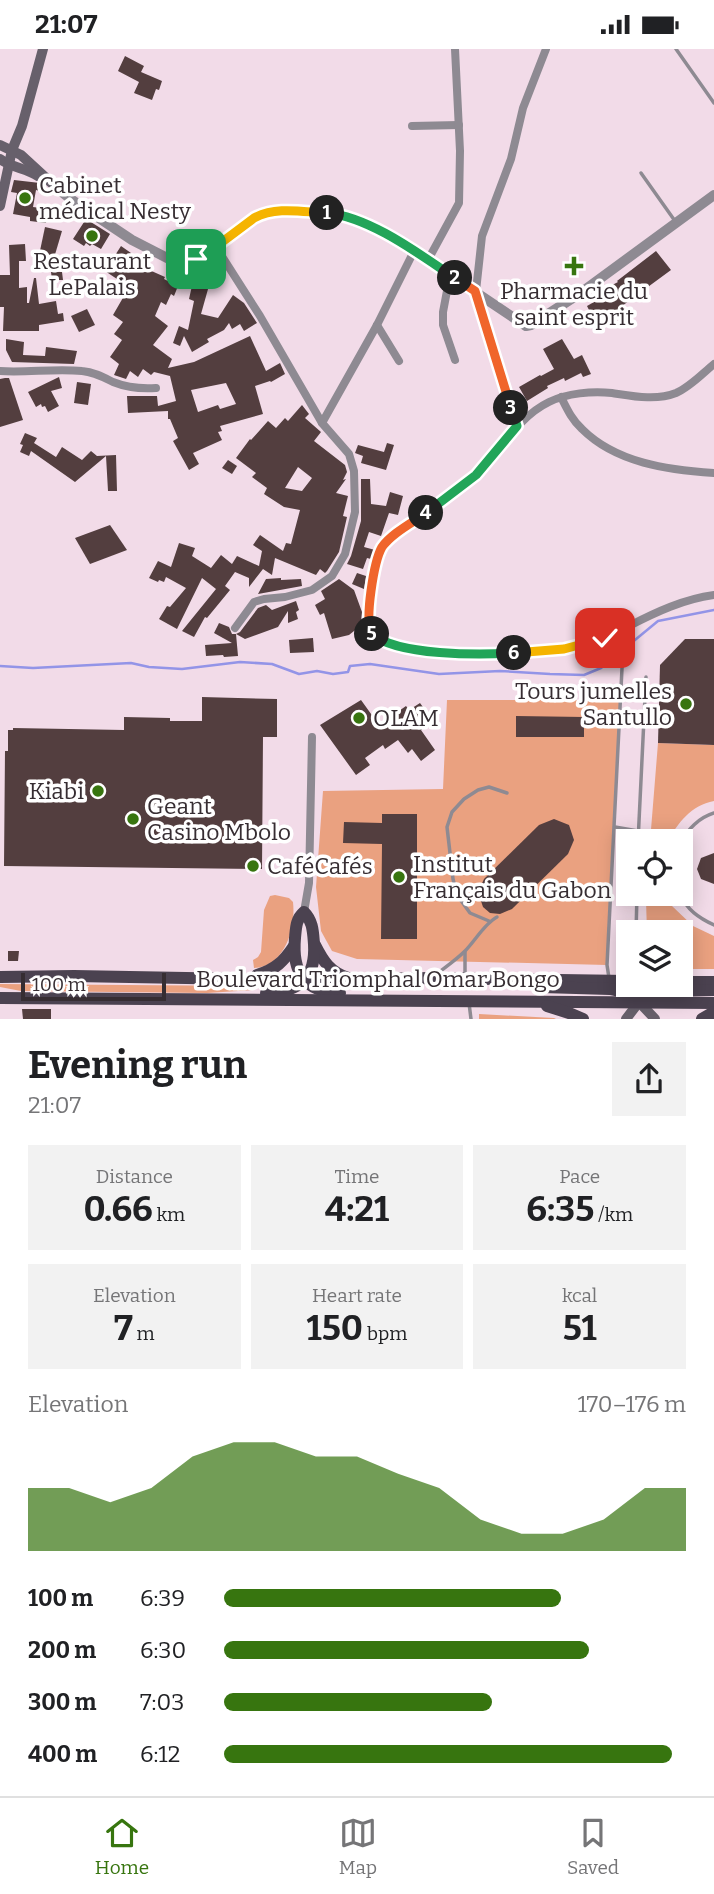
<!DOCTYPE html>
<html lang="en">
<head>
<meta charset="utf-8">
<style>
	:root { --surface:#fff; --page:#f2f2f2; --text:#202124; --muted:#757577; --line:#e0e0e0; --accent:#37750f }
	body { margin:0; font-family:Bitter,serif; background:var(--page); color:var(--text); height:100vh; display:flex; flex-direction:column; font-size:26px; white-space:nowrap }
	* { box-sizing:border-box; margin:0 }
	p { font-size:23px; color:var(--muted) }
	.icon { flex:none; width:38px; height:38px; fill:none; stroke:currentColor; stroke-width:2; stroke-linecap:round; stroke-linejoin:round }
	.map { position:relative; height:970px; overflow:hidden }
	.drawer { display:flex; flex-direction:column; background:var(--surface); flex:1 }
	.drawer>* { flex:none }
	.controls { position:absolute; left:616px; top:780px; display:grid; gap:14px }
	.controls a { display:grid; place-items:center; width:77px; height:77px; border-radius:0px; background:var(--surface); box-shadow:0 4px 18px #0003; font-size:35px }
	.scale { position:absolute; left:21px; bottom:18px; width:145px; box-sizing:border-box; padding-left:7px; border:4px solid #362d32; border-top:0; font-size:19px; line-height:24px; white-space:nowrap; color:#362d32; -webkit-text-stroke:5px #fff; paint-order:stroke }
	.pin { position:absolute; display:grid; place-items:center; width:60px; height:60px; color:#fff; margin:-30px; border-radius:14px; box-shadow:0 4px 10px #0006 }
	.km { position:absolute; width:35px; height:35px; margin:-18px; border-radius:50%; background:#222; color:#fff; font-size:19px; line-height:35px; text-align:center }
	.round { display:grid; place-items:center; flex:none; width:74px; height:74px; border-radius:0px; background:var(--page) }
	.summary { display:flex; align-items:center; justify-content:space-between; height:119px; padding:0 28px }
	h1 { font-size:38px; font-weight:700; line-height:52px }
	.metrics { display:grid; grid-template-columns:repeat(3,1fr); gap:10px; height:119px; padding:7px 28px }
	.metrics div { display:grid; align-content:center; border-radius:0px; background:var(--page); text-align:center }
	.metrics b { font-size:35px; font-weight:700 }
	.metrics small { font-size:19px; font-weight:400 }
	.metrics p { font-size:19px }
	.chart { height:196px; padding:14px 28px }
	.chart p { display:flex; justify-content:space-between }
	.chart svg { width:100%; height:126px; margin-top:7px; fill:var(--accent); opacity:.7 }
	ul { padding:0 28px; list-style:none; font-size:23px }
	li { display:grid; grid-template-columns:112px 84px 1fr; align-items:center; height:52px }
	li i { height:18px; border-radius:9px; background:var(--accent) }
	.status { display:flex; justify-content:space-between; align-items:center; height:49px; padding:0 35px; background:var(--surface); direction:ltr }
	.status svg { height:19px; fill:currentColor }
	.menu { display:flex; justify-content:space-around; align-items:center; height:98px; border-top:2px solid var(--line); background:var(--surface); font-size:19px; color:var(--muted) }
	.menu a { display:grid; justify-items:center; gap:4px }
	.menu .selected { color:var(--accent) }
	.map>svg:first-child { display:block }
</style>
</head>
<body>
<div class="status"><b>21:07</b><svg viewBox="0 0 49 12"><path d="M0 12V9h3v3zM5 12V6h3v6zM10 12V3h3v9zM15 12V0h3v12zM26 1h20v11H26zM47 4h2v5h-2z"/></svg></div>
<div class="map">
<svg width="714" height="970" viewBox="0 0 714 970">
	<rect width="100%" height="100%" fill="#f2dbe8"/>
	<!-- green -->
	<g fill="#eaa180">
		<path d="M447 651H621L607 916 357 910 332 902 321 882 316 838 323 742 443 740Z"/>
		<path d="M658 694 714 696V752C691 756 678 774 667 793H650Z"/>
		<path d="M275 846 289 849 293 853C296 879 285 918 254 919L253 911 258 908 261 903 264 861 270 847Z"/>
		<path d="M646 851 672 857 693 877 714 887V920H681V884H647Z"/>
		<path d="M0 935 253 937 254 941 207 944 21 942 0 938Z"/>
		<path d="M479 965 554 969 556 970H479Z"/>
	</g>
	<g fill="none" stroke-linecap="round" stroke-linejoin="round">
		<!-- stream -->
		<path stroke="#9394e7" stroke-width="2.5" d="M0 617 33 619 131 614 149 618 182 620 240 613 272 615 299 625 317 622 333 625 348 623 350 617 370 615 439 625 500 622 550 625 584 626 601 619 658 572 714 561"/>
	</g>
	<!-- building -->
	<g fill="#533e3f" fill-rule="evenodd">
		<path d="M125 7 144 17 141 23 162 32 159 41 156 40 152 51 134 44 139 33 118 22Z"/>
		<path d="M14 131 40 134 45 139 44 143 36 141 33 158 48 160 46 174 30 172V168L13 165 17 144 11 143Z"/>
		<path d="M86 170 110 185 101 200 92 195 90 197 86 194 84 197 73 190Z"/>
		<path d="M45 178 62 182 51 219 37 216Z"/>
		<path d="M25 195 26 212H19V239L27 238V254H29L34 229H36L39 255 56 252 58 265 63 264 64 272 39 276V282H3L4 258H0V226H10L9 196Z"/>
		<path d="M121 197 131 204 129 207 149 218 147 220 165 228 164 230 178 237 174 247 171 245 166 256 161 253 155 267 168 277 153 296 172 310 168 319 194 313 250 287 266 322 280 314 285 325 271 333 270 332 255 337 263 365 220 377 222 382 218 383 222 391 193 404 199 415 189 421 173 392 178 389 170 370H168V362L128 364 127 347H157L158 357 176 352 170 327 154 323 151 326 143 320 138 328 130 322 126 330 114 326 119 315 110 308 122 291 114 285 123 273 113 266 124 247 115 243 120 232 105 222ZM226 334 236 355 220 360 218 356 198 363 191 341Z"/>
		<path d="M656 202 671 221 622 257 625 263 597 277 587 257 594 253 591 247 618 233 617 232Z"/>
		<path d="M51 223H62L63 231H52Z"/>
		<path d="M194 228 210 233 201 265 218 269 233 246 244 254 257 274 244 282 240 275 232 280 229 274 224 281 207 290 209 293 192 303 184 287 180 297 173 294 179 277 188 281 194 252 189 250Z"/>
		<path d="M87 260 95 276 79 283 71 267Z"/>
		<path d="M6 290 24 293 23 306 45 307 46 298 77 302 74 315 12 313 6 301Z"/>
		<path d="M562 290 574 310 582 306 591 325 583 328 581 324 565 332 564 329 547 337 548 339 527 352 519 338 540 326 541 327 554 320 543 300Z"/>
		<path d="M59 328 62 339 51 342 59 357 48 363 45 357 42 358 41 355 36 358 28 343Z"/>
		<path d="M5 329H9L23 371 0 378V330Z"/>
		<path d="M77 333 91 335 88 356 74 354Z"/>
		<path d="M302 356 309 365 305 369 321 383 314 392 345 416 347 423 343 431 346 430 336 444 348 447 343 467 347 468 339 503 327 522 325 524 320 520 316 526 275 509 272 526 263 520 249 538V529L235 523 225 537 230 541 207 569 205 568 194 588 182 582 216 540 202 529 177 580 159 570 167 557 170 558 186 539 166 528 164 533 159 531 158 533 149 529 158 512 171 518 179 494 195 499 192 507 211 519 221 506 232 515 237 507 259 517 262 502 253 496 260 486 283 502 286 494 291 495 300 461 284 458 264 445 267 439 252 428 256 424 236 409 250 390 251 391 268 372 276 379 285 369 288 372ZM298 418 312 429 302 442 285 439Z"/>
		<path d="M25 384 37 389 34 394 56 408 62 398 82 411 91 402 97 407 116 406 117 442H108L106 407 75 433 31 402 29 407 20 403 23 396 20 395Z"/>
		<path d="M387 394 394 396 386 421 361 414 363 407 355 404 358 396 384 403Z"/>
		<path d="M228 411 237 417 232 425 222 419Z"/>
		<path d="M361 430H370L371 455 386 457 390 443 403 447 398 466 389 464 381 487 369 483 364 498 375 501 371 510 367 509 363 520 347 515 351 507 361 472Z"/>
		<path d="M110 476 127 501 90 515 75 489Z"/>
		<path d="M357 524 366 527 364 540 352 535Z"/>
		<path d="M281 529V531L301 530 302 537 258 545 266 530Z"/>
		<path d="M339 530 354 541 362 563 361 572 359 573V578L349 586 332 590 324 564 320 566 315 556 325 550 321 542Z"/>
		<path d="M296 552 299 561 296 563 298 570 288 574V562L278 578 245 590 236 585 240 583 258 559 266 556 272 561Z"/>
		<path d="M219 574 229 578 232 585H236L238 607 224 608 223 606 206 607 205 596 232 594 214 584Z"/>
		<path d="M313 589 314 603 290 604 289 591Z"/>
		<path d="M685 590H714V696L658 694 660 616Z"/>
		<path d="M202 648 277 650V688H263L262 820 4 817 5 702H8V681H13V679L124 681V668L170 669V672H202Z"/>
		<path d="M361 651 379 676 406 657 409 661 420 654 433 672 421 681 435 701 421 712 412 700 408 704 398 691 385 700 383 696 365 709 370 716 356 726 320 676Z"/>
		<path d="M516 667 584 668V688H516Z"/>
		<path d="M382 765H417V890H381L382 795 343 794 344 773 382 774Z"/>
		<path d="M554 770 569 776 574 791 568 805 512 860 500 865 490 864 483 858 478 843 484 830 539 776Z"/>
		<path d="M714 804V835L701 830 697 820 701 809Z"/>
		<path d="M8 902H19L18 912H8Z"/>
		<path d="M22 960H51V970H23Z"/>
	</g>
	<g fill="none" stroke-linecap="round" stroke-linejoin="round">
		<!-- service -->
		<g stroke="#8e8a92" stroke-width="3.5">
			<path d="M676 0 714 54"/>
			<path d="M641 124 675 172"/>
			<path d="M615 778 638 782"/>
			<path d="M638 793 646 628"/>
			<path d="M680 793C689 780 698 769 714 764"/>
			<path d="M680 845C687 861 699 869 714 876"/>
			<path d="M489 872 470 864 457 846 453 830 447 778 452 763 464 750 478 741 489 738 507 744"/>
			<path d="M636 884 637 845"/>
			<path d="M465 903V927"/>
			<path d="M438 924C447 917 457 910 465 902 475 892 485 874 497 868"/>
			<path d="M609 929 607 916 624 580"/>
			<path d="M469 954 471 970"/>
		</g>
		<!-- minor -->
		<g stroke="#8e8a92" stroke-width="8">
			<path d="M412 77 459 76"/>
			<path d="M216 198 260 267 322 374 349 405 354 422 355 463 345 505 332 527 312 541 285 548 264 550 254 553 235 579"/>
			<path d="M428 211 459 154 460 102 455 0"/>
			<path d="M450 226 443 263V276L455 311"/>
			<path d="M377 276 399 312"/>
			<path d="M714 315C702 325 690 338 676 344 656 352 632 347 612 344 592 342 567 344 549 353 516 369 500 404 474 428 447 452 416 471 388 492 373 509 371 536 369 558 368 569 365 580 374 588 404 613 557 605 596 593 607 589 618 582 629 577 656 563 684 550 714 546"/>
			<path d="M0 322C27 324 55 319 82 322 94 323 103 328 113 333 128 339 141 340 156 339"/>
			<path d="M561 348C567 360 572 371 582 380 616 414 668 421 714 424"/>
			<path d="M322 374 377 276 414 202"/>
			<path d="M517 377 476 242 482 187 511 110 523 59 546 0"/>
			<path d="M304 863 309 834 312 688"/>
		</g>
		<!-- tertiary -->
		<path stroke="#8e8a92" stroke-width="10" d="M58 140 72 151 132 191 171 211 185 212 206 205 254 169 273 162 287 161 346 166 380 182 450 226 526 277 531 276 579 245 714 146"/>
		<!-- secondary -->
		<g stroke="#67606b" stroke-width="10">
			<path d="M0 96 21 106 58 140"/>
			<path d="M0 110C12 119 26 119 38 127"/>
			<path d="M0 157 12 101 22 77 43 0"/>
			<path d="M626 970 639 953 655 970"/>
		</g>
		<!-- primary -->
		<g stroke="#4b4250" stroke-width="12">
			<path d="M315 896C323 912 330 923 348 929"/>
			<path d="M257 926C275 921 284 912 294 897"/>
			<path d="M0 928 74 927 305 931 431 929 628 932"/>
			<path d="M681 933H714"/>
			<path d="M542 938 610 940 624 943 639 953 661 942 714 941"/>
			<path d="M266 944C299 943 316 930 314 895 313 883 313 872 304 863 296 870 296 878 295 889 292 923 304 943 340 944"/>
			<path d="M0 949 714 954"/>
			<path d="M547 957 569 964 583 970"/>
			<path d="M702 970 714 963"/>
		</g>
	</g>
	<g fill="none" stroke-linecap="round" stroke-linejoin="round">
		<defs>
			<path id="split-1" d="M196 210 206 205 254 169C277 157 302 163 327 164"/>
			<path id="split-2" d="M327 164C370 168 419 205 455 229"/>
			<path id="split-3" d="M455 229 475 242 511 359"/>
			<path id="split-4" d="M426 464 476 426 517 377 511 359"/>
			<path id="split-5" d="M372 585C364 572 374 512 382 498 392 484 412 474 426 464"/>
			<path id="split-6" d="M372 585C397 607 480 606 514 604"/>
			<path id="split-7" d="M514 604 564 600 605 589"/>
		</defs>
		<!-- split-1 casing -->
		<use href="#split-1" stroke="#fff" stroke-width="14"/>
		<!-- split-2 casing -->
		<use href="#split-2" stroke="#fff" stroke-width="14"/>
		<!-- split-3 casing -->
		<use href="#split-3" stroke="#fff" stroke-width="14"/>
		<!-- split-4 casing -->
		<use href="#split-4" stroke="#fff" stroke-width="14"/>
		<!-- split-5 casing -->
		<use href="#split-5" stroke="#fff" stroke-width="14"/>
		<!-- split-6 casing -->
		<use href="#split-6" stroke="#fff" stroke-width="14"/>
		<!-- split-7 casing -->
		<use href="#split-7" stroke="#fff" stroke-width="14"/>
		<!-- split-1 -->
		<use href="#split-1" stroke="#f5b400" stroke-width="9"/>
		<!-- split-2 -->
		<use href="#split-2" stroke="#22a559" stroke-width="9"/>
		<!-- split-3 -->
		<use href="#split-3" stroke="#f0652b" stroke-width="9"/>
		<!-- split-4 -->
		<use href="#split-4" stroke="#22a559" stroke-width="9"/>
		<!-- split-5 -->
		<use href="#split-5" stroke="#f0652b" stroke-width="9"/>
		<!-- split-6 -->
		<use href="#split-6" stroke="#22a559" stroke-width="9"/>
		<!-- split-7 -->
		<use href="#split-7" stroke="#f5b400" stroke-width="9"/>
	</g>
	<!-- markers -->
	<g fill="#37750f" stroke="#fff" stroke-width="2.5">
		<circle cx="25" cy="149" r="7"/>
		<circle cx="92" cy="187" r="7"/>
		<path d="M570.5 206.5h7v7h7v7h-7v7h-7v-7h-7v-7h7z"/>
		<circle cx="686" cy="655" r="7"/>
		<circle cx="359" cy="669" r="7"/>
		<circle cx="98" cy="742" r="7"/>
		<circle cx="133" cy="770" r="7"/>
		<circle cx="253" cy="817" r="7"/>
		<circle cx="399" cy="828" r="7"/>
	</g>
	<g text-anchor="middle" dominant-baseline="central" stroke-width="7" stroke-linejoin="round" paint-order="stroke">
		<!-- poi labels -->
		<g font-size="23" fill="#362d32" stroke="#fff" text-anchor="start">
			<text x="39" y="136">Cabinet<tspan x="39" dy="26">médical Nesty</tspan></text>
			<text x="92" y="212" text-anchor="middle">Restaurant<tspan x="92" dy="26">LePalais</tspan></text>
			<text x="574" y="242" text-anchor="middle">Pharmacie du<tspan x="574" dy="26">saint esprit</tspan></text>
			<text x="672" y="642" text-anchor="end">Tours jumelles<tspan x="672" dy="26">Santullo</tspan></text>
			<text x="373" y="669">OLAM</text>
			<text x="84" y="742" text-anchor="end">Kiabi</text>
			<text x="147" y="757">Geant<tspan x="147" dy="26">Casino Mbolo</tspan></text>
			<text x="413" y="815">Institut<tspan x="413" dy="26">Français du Gabon</tspan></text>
			<text x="267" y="817">CaféCafés</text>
		</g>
		<!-- street labels -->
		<g font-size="23" fill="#362d32" stroke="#fff">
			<text x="378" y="930">Boulevard Triomphal Omar Bongo</text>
		</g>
	</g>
</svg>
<div class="controls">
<a><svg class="icon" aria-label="locate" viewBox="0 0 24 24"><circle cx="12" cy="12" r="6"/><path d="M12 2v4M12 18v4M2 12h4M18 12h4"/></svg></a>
<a><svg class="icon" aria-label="layers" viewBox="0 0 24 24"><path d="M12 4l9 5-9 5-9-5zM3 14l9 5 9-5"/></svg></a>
</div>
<div class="scale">100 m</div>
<div class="pin" style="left:196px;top:210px;background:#1e9e55"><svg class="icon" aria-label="arrive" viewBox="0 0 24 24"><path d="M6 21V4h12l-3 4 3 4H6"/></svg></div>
<div class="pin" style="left:605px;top:589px;background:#d93025"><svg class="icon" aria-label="check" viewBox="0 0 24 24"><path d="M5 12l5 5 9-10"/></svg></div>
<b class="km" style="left:327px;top:164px">1</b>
<b class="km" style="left:455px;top:229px">2</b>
<b class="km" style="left:511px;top:359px">3</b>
<b class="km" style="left:426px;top:464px">4</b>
<b class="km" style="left:372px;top:585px">5</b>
<b class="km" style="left:514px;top:604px">6</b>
</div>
<section class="drawer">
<div class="summary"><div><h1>Evening run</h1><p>21:07</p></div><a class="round"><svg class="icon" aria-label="share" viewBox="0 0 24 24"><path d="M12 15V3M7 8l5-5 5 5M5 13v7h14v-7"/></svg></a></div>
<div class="metrics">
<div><p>Distance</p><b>0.66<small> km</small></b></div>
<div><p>Time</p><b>4:21</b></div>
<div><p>Pace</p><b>6:35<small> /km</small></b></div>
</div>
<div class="metrics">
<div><p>Elevation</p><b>7<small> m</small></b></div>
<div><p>Heart rate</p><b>150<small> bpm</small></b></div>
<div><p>kcal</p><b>51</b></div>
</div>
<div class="chart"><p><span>Elevation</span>170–176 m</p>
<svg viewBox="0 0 160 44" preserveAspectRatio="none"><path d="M0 44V22L10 22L20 27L30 22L40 11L50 6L60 6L70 11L80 11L90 17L100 22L110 33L120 38L130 38L140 33L150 22L160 22V44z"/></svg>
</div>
<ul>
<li><b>100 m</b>6:39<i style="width:73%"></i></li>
<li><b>200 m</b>6:30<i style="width:79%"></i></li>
<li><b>300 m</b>7:03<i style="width:58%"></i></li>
<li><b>400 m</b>6:12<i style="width:97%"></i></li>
</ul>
</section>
<nav class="menu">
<a class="selected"><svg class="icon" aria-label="home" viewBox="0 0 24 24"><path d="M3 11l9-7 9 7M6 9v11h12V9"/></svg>Home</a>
<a><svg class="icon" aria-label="map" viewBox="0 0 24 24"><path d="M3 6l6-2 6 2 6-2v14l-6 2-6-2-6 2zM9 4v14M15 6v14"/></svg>Map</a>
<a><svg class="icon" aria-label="saved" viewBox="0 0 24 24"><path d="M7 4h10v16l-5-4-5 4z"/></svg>Saved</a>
</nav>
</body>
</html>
